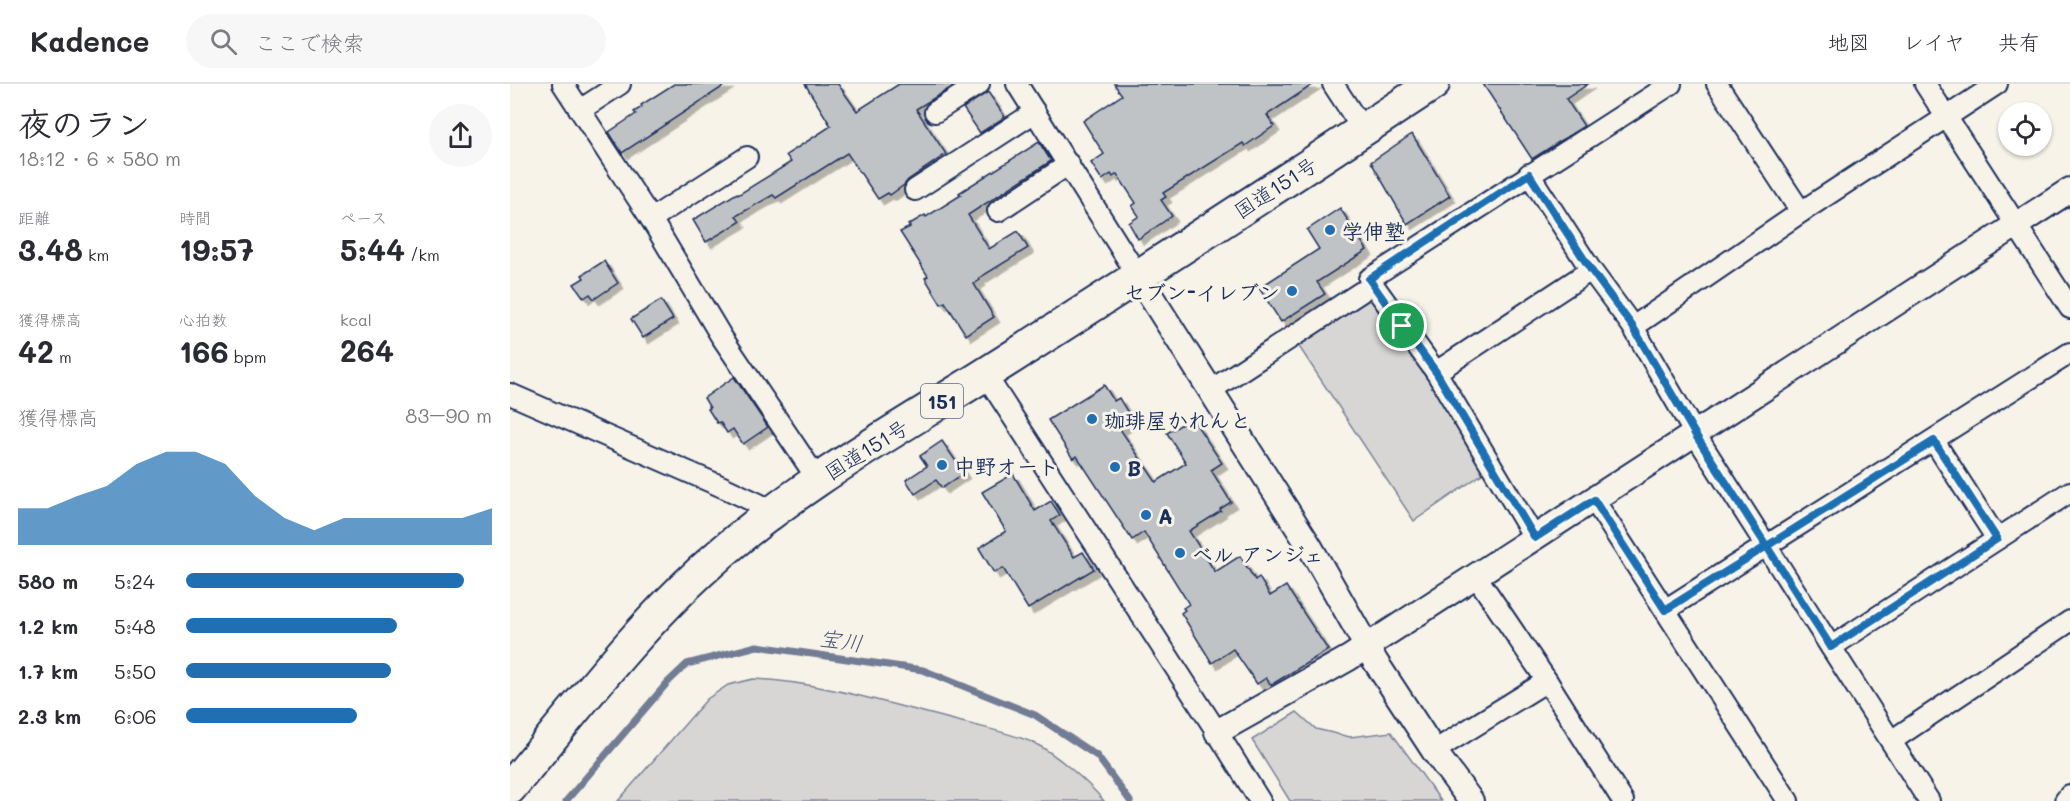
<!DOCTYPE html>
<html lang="ja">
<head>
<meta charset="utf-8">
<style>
	:root { --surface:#fff; --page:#f7f7f7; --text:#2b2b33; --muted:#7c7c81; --line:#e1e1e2; --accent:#1f6fb2 }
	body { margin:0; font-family:Mali,"Klee One",sans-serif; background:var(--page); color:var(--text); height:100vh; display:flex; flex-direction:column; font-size:22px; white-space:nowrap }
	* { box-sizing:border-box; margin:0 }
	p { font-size:20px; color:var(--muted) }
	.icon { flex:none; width:33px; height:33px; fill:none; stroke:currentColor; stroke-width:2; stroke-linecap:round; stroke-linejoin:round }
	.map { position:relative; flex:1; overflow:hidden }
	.side { display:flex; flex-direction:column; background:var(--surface); width:510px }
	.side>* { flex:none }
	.controls { position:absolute; left:1488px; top:18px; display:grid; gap:12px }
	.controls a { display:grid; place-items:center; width:54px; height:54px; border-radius:50%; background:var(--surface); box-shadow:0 2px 4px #0004; font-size:30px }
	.pin { position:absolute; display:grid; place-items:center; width:51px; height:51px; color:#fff; margin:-26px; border:3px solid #fff; border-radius:50%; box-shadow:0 2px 6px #0007 }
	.round { display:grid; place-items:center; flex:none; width:63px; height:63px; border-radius:32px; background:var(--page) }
	.summary { display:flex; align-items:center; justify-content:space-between; height:102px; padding:0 18px }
	h1 { font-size:33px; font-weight:700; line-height:45px }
	.stats { display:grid; grid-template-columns:repeat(3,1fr); gap:9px; height:102px; padding:6px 18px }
	.stats div { display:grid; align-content:center }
	.stats b { font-size:30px; font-weight:700 }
	.stats small { font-size:16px; font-weight:400 }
	.stats p { font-size:16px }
	.chart { height:168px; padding:12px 18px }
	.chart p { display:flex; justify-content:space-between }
	.chart svg { width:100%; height:108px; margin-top:6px; fill:var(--accent); opacity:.7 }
	ul { padding:0 18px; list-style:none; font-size:20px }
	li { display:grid; grid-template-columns:96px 72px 1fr; align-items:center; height:45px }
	li i { height:15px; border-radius:8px; background:var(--accent) }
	header { display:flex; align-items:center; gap:36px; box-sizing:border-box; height:84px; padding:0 30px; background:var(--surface); border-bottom:2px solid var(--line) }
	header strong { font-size:28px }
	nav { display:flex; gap:33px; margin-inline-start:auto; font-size:21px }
	.search { width:420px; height:54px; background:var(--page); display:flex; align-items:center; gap:15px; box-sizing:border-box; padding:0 21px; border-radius:33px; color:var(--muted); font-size:22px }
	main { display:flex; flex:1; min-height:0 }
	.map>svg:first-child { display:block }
</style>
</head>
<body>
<header>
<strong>Kadence</strong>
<div class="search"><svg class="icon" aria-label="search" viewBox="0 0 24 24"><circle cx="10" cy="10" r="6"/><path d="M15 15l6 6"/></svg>ここで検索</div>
<nav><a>地図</a><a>レイヤ</a><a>共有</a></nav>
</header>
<main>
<section class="side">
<div class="summary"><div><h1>夜のラン</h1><p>18:12 · 6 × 580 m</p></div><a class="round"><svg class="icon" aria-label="share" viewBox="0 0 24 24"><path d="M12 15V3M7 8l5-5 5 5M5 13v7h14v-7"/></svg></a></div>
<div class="stats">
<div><p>距離</p><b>3.48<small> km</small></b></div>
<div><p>時間</p><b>19:57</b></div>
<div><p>ペース</p><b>5:44<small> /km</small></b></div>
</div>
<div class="stats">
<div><p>獲得標高</p><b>42<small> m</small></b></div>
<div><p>心拍数</p><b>166<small> bpm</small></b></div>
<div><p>kcal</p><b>264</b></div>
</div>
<div class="chart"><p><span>獲得標高</span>83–90 m</p>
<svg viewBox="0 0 160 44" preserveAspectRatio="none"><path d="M0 44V29L10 29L20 24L30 20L40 11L50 6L60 6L70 11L80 24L90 33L100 38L110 33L120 33L130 33L140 33L150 33L160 29V44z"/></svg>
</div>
<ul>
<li><b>580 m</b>5:24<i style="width:91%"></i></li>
<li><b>1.2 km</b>5:48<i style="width:69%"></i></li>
<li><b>1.7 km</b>5:50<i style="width:67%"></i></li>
<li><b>2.3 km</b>6:06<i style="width:56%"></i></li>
</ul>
</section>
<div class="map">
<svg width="1560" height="717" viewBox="0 0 1560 717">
	<defs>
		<filter id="shadow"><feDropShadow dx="5.5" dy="5.5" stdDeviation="0" flood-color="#0004"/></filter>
	</defs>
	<rect width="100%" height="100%" fill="#f7f3e8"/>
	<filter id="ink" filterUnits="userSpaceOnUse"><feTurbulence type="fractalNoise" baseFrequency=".0167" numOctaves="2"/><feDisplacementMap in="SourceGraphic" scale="12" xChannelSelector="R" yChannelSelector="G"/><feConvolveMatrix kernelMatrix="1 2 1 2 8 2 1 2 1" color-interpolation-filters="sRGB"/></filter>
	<g filter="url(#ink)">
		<!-- green -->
		<g fill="#d7d6d4" stroke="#798299" stroke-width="1.5">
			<path d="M863 210 982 383 904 437 786 258Z"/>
			<path d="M243 595C309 598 373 618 436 634 465 642 496 647 524 659 545 669 579 699 594 717H108L197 615 218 601Z"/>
			<path d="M787 628 806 645 840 653 881 648 931 717H780L742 656Z"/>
		</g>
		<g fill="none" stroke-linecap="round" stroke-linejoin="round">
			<!-- stream -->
			<path stroke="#727c95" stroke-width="7" d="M56 717 158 598 177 580 247 562 413 586 525 631 587 672 620 717"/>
		</g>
		<!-- building -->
		<g fill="#c0c3c5" stroke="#1b2f5e" stroke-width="1.5" filter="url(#shadow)">
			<path d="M164 0H217L112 69 99 48 126 30 124 28 132 23 131 21Z"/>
			<path d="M295 0H328L347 27 389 0H447L406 25 436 70 398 96 394 101 380 111 378 109 368 115 337 69 266 114 263 111 226 132 230 138 196 158 183 136 227 109 228 111 281 78 276 71 321 42Z"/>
			<path d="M604 0H804L757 31 764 42 735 62 733 59 653 109 656 113 651 116 662 132 628 155 619 139 629 132 622 122 626 119 607 90 603 93 601 90 592 96 581 79 594 70 573 37 612 11Z"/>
			<path d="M973 0H1078L1056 15 1074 42 1022 75Z"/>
			<path d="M478 8 495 33 470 49 453 24Z"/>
			<path d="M902 50 940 112 897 140 861 78Z"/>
			<path d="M529 58 541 77 458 131 479 165 508 147 518 164 469 194 470 196 464 200 484 233 456 251 435 218 431 220 415 194 418 192 390 148 400 143 398 141 415 131 416 133 451 111 449 109Z"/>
			<path d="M830 124 857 166 807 198 815 210 771 238 749 204 809 165 797 146Z"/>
			<path d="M94 177 108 199 84 215 80 210 74 214 64 200 74 194 72 191Z"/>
			<path d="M151 216 163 235 133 254 121 235Z"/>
			<path d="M224 293 258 343 233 360 223 345 217 349 210 338 207 339 198 325 200 324 194 314Z"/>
			<path d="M594 301 604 317 609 314 623 337 610 345 646 398 676 379 657 349 682 334 712 379 701 386 721 418 710 425 711 427 679 447 705 488 730 472 745 496 749 493 760 512 776 502 818 566 761 601 756 594 747 600 723 565 702 579 671 529 675 526 673 524 679 520 634 448 622 456 567 372 563 375 538 336Z"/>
			<path d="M432 357 454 389 432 404 426 396 405 410 396 396 417 382 410 372Z"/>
			<path d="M503 390 525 427 541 417 550 431 541 437 564 473 573 468 584 485 518 525 493 484 484 489 469 464 496 447 472 408Z"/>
		</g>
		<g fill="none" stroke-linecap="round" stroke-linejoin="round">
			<defs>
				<g id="minor">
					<path d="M53 0 141 135 211 252 308 396"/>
					<path d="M507 0 628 192"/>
					<path d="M823 0 853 46"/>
					<path d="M1207 0 1291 128"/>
					<path d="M1415 0 1560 224"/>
					<path d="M70 26 110 0"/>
					<path d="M425 28 469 0"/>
					<path d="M1019 90 1081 186 1123 243 1185 350 1419 717"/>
					<path d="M405 106 525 28"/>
					<path d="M488 127 559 80"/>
					<path d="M141 135 237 73"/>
					<path d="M1123 243 1291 128 1487 0"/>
					<path d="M926 288 1081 186"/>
					<path d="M475 290 707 648 750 717"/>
					<path d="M701 306 851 208"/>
					<path d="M0 310 215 404 249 420 259 429"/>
					<path d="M1424 357 1487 455"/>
					<path d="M1084 416 1278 717"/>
					<path d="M1025 455 926 288 859 195 1161 0"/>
					<path d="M966 492 1037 597 1113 717"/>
					<path d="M1155 526 1560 269"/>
					<path d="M1321 563 1560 408"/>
					<path d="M1381 657 1560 537"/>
					<path d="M924 667 1037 597"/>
					<path d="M1555 717 1560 711"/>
				</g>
				<g id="tertiary">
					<path d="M628 192 800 463 865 577 924 667 961 717"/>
					<path d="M707 648 839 574 1560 106"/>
				</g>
				<path id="trunk" d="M0 704C63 629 126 545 199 480 282 405 380 350 474 291 625 195 774 98 923 0"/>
			</defs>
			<!-- minor casing -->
			<use href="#minor" stroke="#1b2f5e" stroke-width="24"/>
			<!-- tertiary casing -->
			<use href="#tertiary" stroke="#1b2f5e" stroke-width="28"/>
			<!-- trunk casing -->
			<use href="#trunk" stroke="#1b2f5e" stroke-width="36"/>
			<!-- minor -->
			<use href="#minor" stroke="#f7f3e8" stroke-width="20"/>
			<!-- tertiary -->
			<use href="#tertiary" stroke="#f7f3e8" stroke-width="24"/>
			<!-- trunk -->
			<use href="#trunk" stroke="#f7f3e8" stroke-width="32"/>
		</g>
	</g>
	<g fill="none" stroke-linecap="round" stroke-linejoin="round" filter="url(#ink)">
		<defs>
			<path id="route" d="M892 242 926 288 1025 454 1084 416 1155 526 1424 357 1487 455 1321 563 1185 350 1123 243 1081 186 1019 90 859 195 892 242"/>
		</defs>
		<!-- route casing -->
		<use href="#route" stroke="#fff" stroke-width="12"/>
		<!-- route -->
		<use href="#route" stroke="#1f6fb2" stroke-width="8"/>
	</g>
	<!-- markers -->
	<g fill="#1f6fb2" stroke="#f7f3e8" stroke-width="2">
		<circle cx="820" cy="146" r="6"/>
		<circle cx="782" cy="207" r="6"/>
		<circle cx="582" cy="335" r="6"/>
		<circle cx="432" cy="381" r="6"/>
		<circle cx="605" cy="383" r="6"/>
		<circle cx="636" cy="431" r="6"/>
		<circle cx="670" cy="469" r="6"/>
	</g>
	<g text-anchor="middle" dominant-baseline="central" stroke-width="6" stroke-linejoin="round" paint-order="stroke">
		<!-- shield labels -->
		<rect fill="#f7f3e8" stroke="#5d6a87" stroke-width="1.5" x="411" y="300" width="42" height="34" rx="4.5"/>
		<g font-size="20" font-weight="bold" fill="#1b2f5e">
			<text x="432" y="317">151</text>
		</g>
		<!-- street labels -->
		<g font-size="21" fill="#1b2f5e" stroke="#f7f3e8">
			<text transform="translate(765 103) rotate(-33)">国道151号</text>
			<text transform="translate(356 365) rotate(-32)">国道151号</text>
		</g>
		<!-- poi labels -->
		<g font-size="21" font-weight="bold" fill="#1b2f5e" stroke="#f7f3e8" text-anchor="start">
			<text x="832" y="146">学伸塾</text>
			<text x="770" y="207" text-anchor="end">セブン-イレブン</text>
			<text x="594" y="335">珈琲屋かれんと</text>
			<text x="444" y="381">中野オート</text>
			<text x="617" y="383">B</text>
			<text x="648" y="431">A</text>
			<text x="682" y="469">ベル アンジェ</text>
		</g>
		<!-- water labels -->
		<g font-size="22" font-style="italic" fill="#465679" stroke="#f7f3e8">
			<text transform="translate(331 556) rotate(8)">宝川</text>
		</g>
	</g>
</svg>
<div class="controls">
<a><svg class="icon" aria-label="locate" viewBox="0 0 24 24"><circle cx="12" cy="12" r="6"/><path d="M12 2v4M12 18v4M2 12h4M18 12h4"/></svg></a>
</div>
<div class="pin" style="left:892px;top:242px;background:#1e9e55"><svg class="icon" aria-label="arrive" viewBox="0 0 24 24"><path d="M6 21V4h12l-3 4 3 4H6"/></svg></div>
</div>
</main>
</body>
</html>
